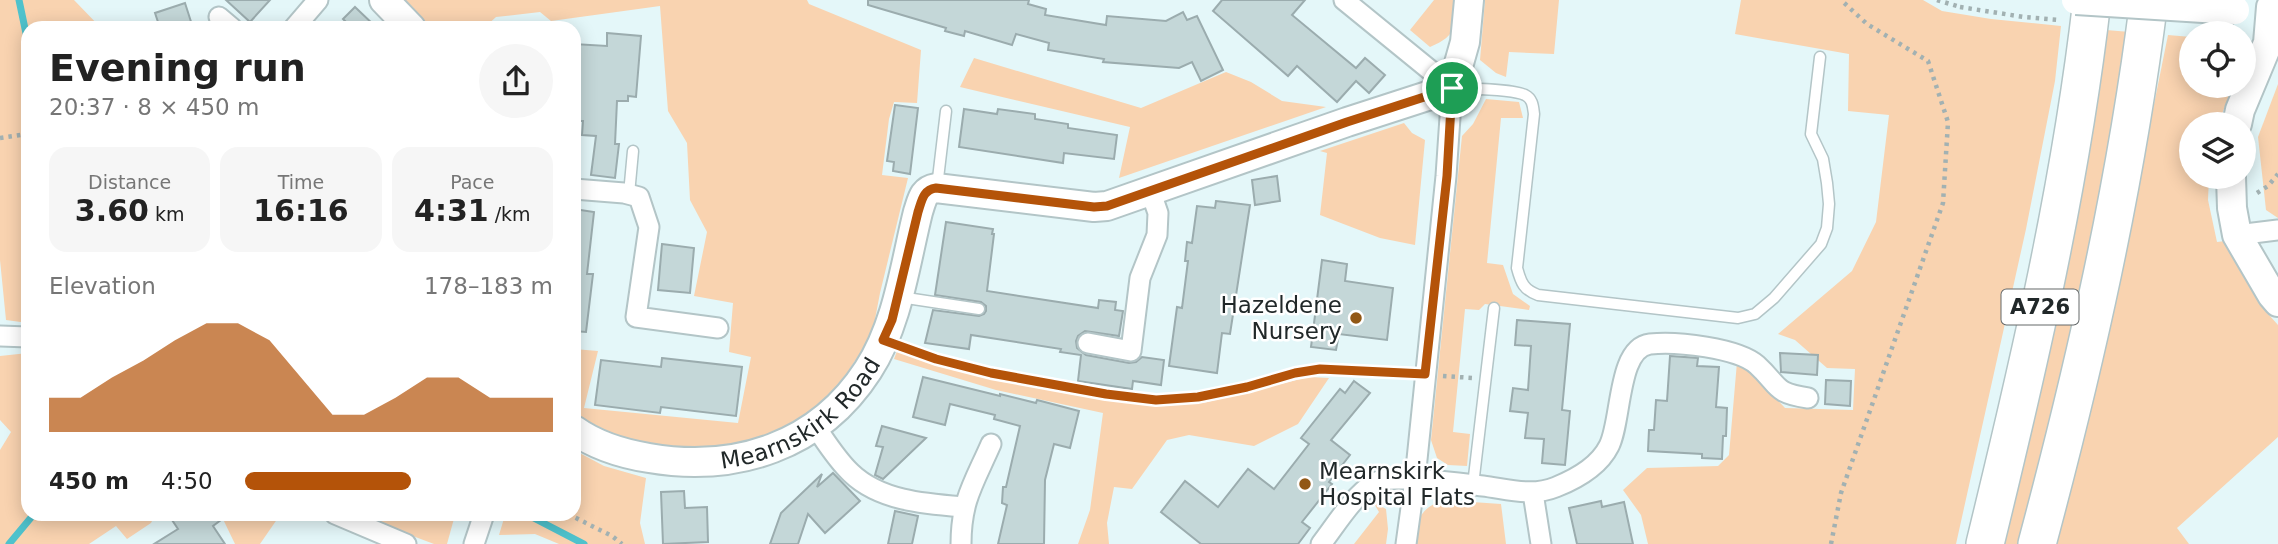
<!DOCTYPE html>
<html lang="en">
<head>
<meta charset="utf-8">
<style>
	:root { --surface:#fff; --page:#f6f6f6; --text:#222; --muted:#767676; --accent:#b45309 }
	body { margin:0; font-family:"DejaVu Sans",sans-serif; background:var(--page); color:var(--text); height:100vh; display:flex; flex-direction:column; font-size:26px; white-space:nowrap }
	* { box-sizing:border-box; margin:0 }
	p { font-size:23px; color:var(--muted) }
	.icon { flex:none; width:38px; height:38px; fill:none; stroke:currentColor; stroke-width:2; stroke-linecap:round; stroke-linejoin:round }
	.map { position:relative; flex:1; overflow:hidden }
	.panel { position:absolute; left:21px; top:21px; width:560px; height:500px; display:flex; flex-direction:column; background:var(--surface); border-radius:21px; box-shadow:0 4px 18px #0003 }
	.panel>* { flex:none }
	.buttons { position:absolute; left:2179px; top:21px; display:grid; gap:14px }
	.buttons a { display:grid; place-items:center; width:77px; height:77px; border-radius:50%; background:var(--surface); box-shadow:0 4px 18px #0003; font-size:35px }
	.pin { position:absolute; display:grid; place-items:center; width:60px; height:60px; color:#fff; margin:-30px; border:4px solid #fff; border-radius:50%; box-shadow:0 2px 7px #0007 }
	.round { display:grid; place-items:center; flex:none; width:74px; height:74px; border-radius:37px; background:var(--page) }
	.headline { display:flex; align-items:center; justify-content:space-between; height:119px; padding:0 28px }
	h1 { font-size:38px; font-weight:700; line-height:52px }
	.figures { display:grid; grid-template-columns:repeat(3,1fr); gap:10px; height:119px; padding:7px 28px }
	.figures div { display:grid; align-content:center; border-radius:18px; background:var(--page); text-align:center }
	.figures b { font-size:30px; font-weight:700 }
	.figures small { font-size:19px; font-weight:400 }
	.figures p { font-size:19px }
	.chart { height:196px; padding:14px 28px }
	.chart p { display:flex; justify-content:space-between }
	.chart svg { width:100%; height:126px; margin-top:7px; fill:var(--accent); opacity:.7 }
	ul { padding:0 28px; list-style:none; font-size:23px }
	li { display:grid; grid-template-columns:112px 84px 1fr; align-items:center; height:52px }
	li i { height:18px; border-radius:9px; background:var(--accent) }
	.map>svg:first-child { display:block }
</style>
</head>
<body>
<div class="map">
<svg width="2278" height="544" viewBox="0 0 2278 544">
	<rect width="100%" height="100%" fill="#e4f7f9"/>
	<!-- green -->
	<g fill="#f9d3b0">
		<path d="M0 0H74L101 28H28V323L6 320 0 260Z"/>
		<path d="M401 0H807L809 4 921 50 917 103 894 102 889 119 882 175 908 178 880 293 872 335 847 373 825 401 803 420 763 439 710 448 661 447 617 436 574 414V349L598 351 584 408 738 423 751 357 729 352 733 303 694 296 707 232 690 200 687 143 668 111 660 6 551 21 540 12 496 17 484 28H425Z"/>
		<path d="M1434 0H1457C1454 27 1458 35 1430 47L1410 30Z"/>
		<path d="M1485 0H1559L1554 54 1509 52 1506 77 1496 73 1480 60Z"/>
		<path d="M1741 0H1923L1942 11 1991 19 2061 26 2055 81 2026 229 1956 544H1648L1641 515 1623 490 1647 468 1718 466 1729 455 1737 362 1762 383 1785 408 1853 410 1855 369 1827 368 1795 340 1778 334 1852 271 1876 222 1889 115 1848 111 1849 54 1735 34Z"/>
		<path d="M2106 30 2130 32C2100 203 2066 376 2020 544H2001Z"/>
		<path d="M2168 35 2191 37V86H2233L2218 124H2191V177H2209L2208 200 2217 242 2225 241 2260 305 2278 325V437L2177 528 2189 544H2055L2111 317Z"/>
		<path d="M974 58 1141 108 1226 72 1251 82 1282 101 1326 107 1119 178 1130 127 960 87Z"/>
		<path d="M2278 84V218L2266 210 2258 137Z"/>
		<path d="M1486 99 1519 102 1523 118H1501L1487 263 1503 265 1513 294 1530 306 1529 310 1485 304 1479 310 1465 309 1453 432 1470 434 1467 466 1448 465 1437 458 1431 440 1462 136 1473 124Z"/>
		<path d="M1404 123 1412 133 1425 140 1415 245 1380 238 1320 215 1327 153 1320 151Z"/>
		<path d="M897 351 986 378 1093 397 1160 405 1203 403 1309 377 1329 378 1298 424 1254 446 1189 435 1167 440 1132 489 1114 487 1107 523 1109 544H1078L1090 510 1103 413 996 390 894 359Z"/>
		<path d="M28 353V514L155 515 151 523 127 539 116 526 89 544H0V450L11 432 0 420V356Z"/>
		<path d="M574 450 604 466 646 478 640 523 645 544H559L535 534 499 535 505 515 574 514Z"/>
		<path d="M1443 500 1501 504 1506 544H1415C1418 519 1418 510 1443 500Z"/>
		<path d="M1373 502 1386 509 1388 529 1386 544H1354L1379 512Z"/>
		<path d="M221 515H280L260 544H235Z"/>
		<path d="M357 515H455L447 544H434Z"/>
	</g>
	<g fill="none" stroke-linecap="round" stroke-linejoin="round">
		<!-- stream -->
		<g stroke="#4fc2cc" stroke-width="7">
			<path d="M19 0 28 43"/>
			<path d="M526 514 584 544"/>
			<path d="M9 544 34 514"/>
		</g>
	</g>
	<!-- building -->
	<g fill="#c4d7d8" stroke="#9bacae" stroke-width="2">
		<path d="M226 0H270L250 22Z"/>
		<path d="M868 0H1029L1028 4 1046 9 1045 15 1106 25 1107 16 1166 21 1183 12 1187 20 1197 16 1223 70 1201 81 1192 62 1179 68 1103 62 1104 59 1048 50 1049 43 1016 34 1012 45 965 31 964 36 945 31 946 28 868 5Z"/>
		<path d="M1222 0H1305L1292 15 1356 68 1365 58 1385 75 1369 93 1356 81 1337 102 1297 66 1288 76 1213 11Z"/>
		<path d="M185 3 193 28H160L155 13Z"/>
		<path d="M355 7 377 28H352L343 19Z"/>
		<path d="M607 33 641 36 636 97 628 96V101H617L615 144H619L615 178 591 175 596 136 582 135 583 121H575L577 90H574V44L607 46Z"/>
		<path d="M895 105 918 108 910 174 893 171 894 162 887 161Z"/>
		<path d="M964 109 997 114 998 109 1035 114V119L1068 124V128L1117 135 1114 159 1064 153 1063 163 959 147Z"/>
		<path d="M1277 176 1280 201 1255 205 1252 180Z"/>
		<path d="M1216 201 1250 205 1230 334 1222 333 1217 373 1169 366 1177 307 1182 308 1188 261H1185L1187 242 1192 243 1197 206 1215 208Z"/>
		<path d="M574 209 594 212 587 274H593L586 332 574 331Z"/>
		<path d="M946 222 993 229 992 234H994L987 291 1098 308 1099 300 1116 302 1115 310 1123 311 1119 336 1085 331 1078 336 1076 341 1077 348 1086 355 1129 363 1136 362 1142 357 1164 360 1161 385 1133 381 1132 389 1078 381 1081 355 1060 352 1061 349 971 335 969 349 925 343 933 310 979 316 984 314 986 311V306L981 302 935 295Z"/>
		<path d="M662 244 694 248 690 293 658 290Z"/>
		<path d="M1322 260 1347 264 1345 281 1393 288 1387 340 1339 334 1336 350 1311 347Z"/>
		<path d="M1517 320 1570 324 1562 410 1570 411 1565 465 1542 463 1544 439 1525 438 1528 413 1510 411 1513 388 1528 390 1531 346 1515 345Z"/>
		<path d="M1780 353 1818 355 1817 375 1781 372Z"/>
		<path d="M1670 356 1698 358 1697 366 1719 367 1716 407 1727 408 1726 436H1723L1722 459 1702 458V454L1648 451 1649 430H1654L1656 400 1667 401Z"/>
		<path d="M662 358 742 367 736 416 661 407 660 413 595 405 601 360 661 367Z"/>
		<path d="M923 377 1000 396V394L1036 403 1037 400 1079 411 1070 448 1054 444 1045 480 1044 544H998L1007 505 1002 503 1003 487H1006L1020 426 994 419 995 415 950 404 945 425 913 417Z"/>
		<path d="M1826 380 1851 381 1850 406 1825 404Z"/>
		<path d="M1354 381 1370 393 1331 440 1350 455 1329 482 1332 484 1302 522 1310 528 1298 544H1201L1161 512 1185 481 1218 507 1248 469 1274 489 1309 444 1301 438 1340 389 1345 393Z"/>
		<path d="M882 426 926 438 883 479 875 475 883 447 876 446Z"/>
		<path d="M833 473 860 501 825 533 808 514 798 544H770L781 513 822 474 817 487Z"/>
		<path d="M684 491 685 508 707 507 708 542 663 544 661 492Z"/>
		<path d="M1601 501 1602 507 1624 502 1633 544H1577L1569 508Z"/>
		<path d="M895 511 918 516 912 544H888Z"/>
		<path d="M168 514H229L213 526 225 544H154L178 529Z"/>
	</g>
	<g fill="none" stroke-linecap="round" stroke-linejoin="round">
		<defs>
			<g id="lane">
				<path d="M1456 88C1472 89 1512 89 1525 95 1533 99 1533 107 1534 114L1517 268C1521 283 1524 290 1538 295L1738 318 1755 314 1774 298 1821 244 1827 228 1829 204 1827 183 1823 159 1811 134 1820 57"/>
				<path d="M937 187 946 111"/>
				<path d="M629 194 633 151"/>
				<path d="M900 297 979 309"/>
				<path d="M1473 485 1494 308"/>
			</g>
			<g id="street">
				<path d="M1344 0 1452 88 1446 176 1415 479 1406 544"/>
				<path d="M219 17 232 28"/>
				<path d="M294 28 318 0"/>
				<path d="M574 189 624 193 639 197 649 227 636 317 718 328"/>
				<path d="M2237 235 2278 230"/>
				<path d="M0 336 28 337"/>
				<path d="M1088 343 1131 351 1140 278 1157 235 1158 213 1150 190"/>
				<path d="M815 426C826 442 837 460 851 473 880 501 926 504 964 507"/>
				<path d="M1533 493 1541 544"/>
				<path d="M335 514 406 544"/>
				<path d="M474 544 484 514"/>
				<path d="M961 544C961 500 974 483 991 444"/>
				<path d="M1321 544C1335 526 1354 495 1373 484 1383 478 1392 479 1404 479 1430 479 1457 483 1483 486 1507 489 1532 497 1556 487 1576 479 1599 466 1609 446 1622 421 1617 348 1650 344 1676 341 1738 348 1757 365 1780 386 1773 393 1808 398"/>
			</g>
			<g id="secondary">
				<path d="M384 0 411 28"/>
				<path d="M2237 124 2240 110 2268 43 2271 7"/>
				<path d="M2231 177 2232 208 2237 235 2272 295 2278 302"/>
				<path id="s1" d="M574 430C595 445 624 454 649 458 736 473 819 446 868 370 898 324 905 264 918 212 922 200 923 190 936 188L1094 207 1107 206 1347 122 1452 88 1465 42 1469 0"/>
			</g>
			<g id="highway">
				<path d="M1985 544C2029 364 2071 184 2092 0"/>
				<path d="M2037 544C2085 365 2126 184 2149 0"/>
			</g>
		</defs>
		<!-- lane casing -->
		<use href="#lane" stroke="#b3c5c7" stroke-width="13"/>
		<!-- street casing -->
		<use href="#street" stroke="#b3c5c7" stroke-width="23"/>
		<!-- secondary casing -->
		<use href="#secondary" stroke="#b3c5c7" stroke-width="32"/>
		<!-- highway casing -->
		<use href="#highway" stroke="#b3c5c7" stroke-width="40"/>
		<!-- path -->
		<g stroke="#a2b1b2" stroke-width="4.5" stroke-dasharray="3.5 5" stroke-linecap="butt">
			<path d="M1937 0 1960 7"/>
			<path d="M0 138 28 134"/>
			<path d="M2257 193 2268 186 2278 174"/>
			<path d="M906 348C955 366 1006 375 1057 385 1103 393 1148 402 1195 397 1229 394 1261 381 1294 373 1330 365 1370 372 1406 373"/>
			<path d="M1443 376 1473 378"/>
			<path d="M568 514 612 536 622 544"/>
			<path d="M1831 544 1841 493 1943 203 1948 122 1928 61 1867 24 1841 0"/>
		</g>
		<!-- lane -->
		<use href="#lane" stroke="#fff" stroke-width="10"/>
		<!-- street -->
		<use href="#street" stroke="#fff" stroke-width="19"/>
		<!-- secondary -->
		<use href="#secondary" stroke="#fff" stroke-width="28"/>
		<!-- highway -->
		<use href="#highway" stroke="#fff" stroke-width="37"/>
		<defs>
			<path id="secondary-bridge" d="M2076 0 2235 10"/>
		</defs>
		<!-- secondary-bridge casing -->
		<use href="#secondary-bridge" stroke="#b3c5c7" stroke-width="32" stroke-linecap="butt"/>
		<!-- path-bridge -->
		<path stroke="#a2b1b2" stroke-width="4.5" stroke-dasharray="3.5 5" stroke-linecap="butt" d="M1960 7 2024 17 2060 20"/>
		<!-- secondary-bridge -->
		<use href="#secondary-bridge" stroke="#fff" stroke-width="28"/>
	</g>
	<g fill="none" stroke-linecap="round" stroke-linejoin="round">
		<defs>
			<path id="route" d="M1452 88 1447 176 1425 374 1320 369 1295 373 1247 387 1198 397 1156 400 1106 394 991 373 936 359 883 340 892 320 918 212C922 200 923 190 936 188L1094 207 1107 206 1347 122Z"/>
		</defs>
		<!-- route casing -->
		<use href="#route" stroke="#fff" stroke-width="14"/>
		<!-- route -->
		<use href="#route" stroke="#b45309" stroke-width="9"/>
	</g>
	<!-- markers -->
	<g fill="#915714" stroke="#fff" stroke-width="2.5">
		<circle cx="1356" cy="318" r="7"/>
		<circle cx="1305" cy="484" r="7"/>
	</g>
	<g text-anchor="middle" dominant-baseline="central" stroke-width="5" stroke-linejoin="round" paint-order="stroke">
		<!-- shield labels -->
		<rect fill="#fff" stroke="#646869" stroke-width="2" x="2001.5" y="289.5" width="77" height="35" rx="5"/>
		<g font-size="21" font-weight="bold" fill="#212829">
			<text x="2040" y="307">A726</text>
		</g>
		<!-- poi labels -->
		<g font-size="23" fill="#212829" stroke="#fff" text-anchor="end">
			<text x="1342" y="305">Hazeldene<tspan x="1342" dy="26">Nursery</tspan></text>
			<text x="1319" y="471" text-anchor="start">Mearnskirk<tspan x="1319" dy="26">Hospital Flats</tspan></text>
		</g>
		<!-- street labels -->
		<g font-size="23" fill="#212829" stroke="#fff">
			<text stroke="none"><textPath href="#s1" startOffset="248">Mearnskirk Road</textPath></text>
		</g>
	</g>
</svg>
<div class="buttons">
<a><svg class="icon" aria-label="locate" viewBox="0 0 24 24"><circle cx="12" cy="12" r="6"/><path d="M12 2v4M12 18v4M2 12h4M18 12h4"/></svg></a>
<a><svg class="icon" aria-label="layers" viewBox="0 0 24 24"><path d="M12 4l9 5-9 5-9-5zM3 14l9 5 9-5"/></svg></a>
</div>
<div class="pin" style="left:1452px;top:88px;background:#1e9e55"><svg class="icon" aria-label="arrive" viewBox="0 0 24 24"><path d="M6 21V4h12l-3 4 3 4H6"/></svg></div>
<section class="panel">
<div class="headline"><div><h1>Evening run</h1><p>20:37 · 8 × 450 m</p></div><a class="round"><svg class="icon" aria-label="share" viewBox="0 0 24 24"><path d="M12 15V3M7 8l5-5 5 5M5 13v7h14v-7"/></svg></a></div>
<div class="figures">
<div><p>Distance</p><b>3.60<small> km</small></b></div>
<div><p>Time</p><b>16:16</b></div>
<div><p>Pace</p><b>4:31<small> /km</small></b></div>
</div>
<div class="chart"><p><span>Elevation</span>178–183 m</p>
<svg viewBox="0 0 160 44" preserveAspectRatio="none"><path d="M0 44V32L10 32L20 25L30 19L40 12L50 6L60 6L70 12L80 25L90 38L100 38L110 32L120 25L130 25L140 32L150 32L160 32V44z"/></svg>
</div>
<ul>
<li><b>450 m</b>4:50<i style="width:54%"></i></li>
</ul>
</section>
</div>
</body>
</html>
